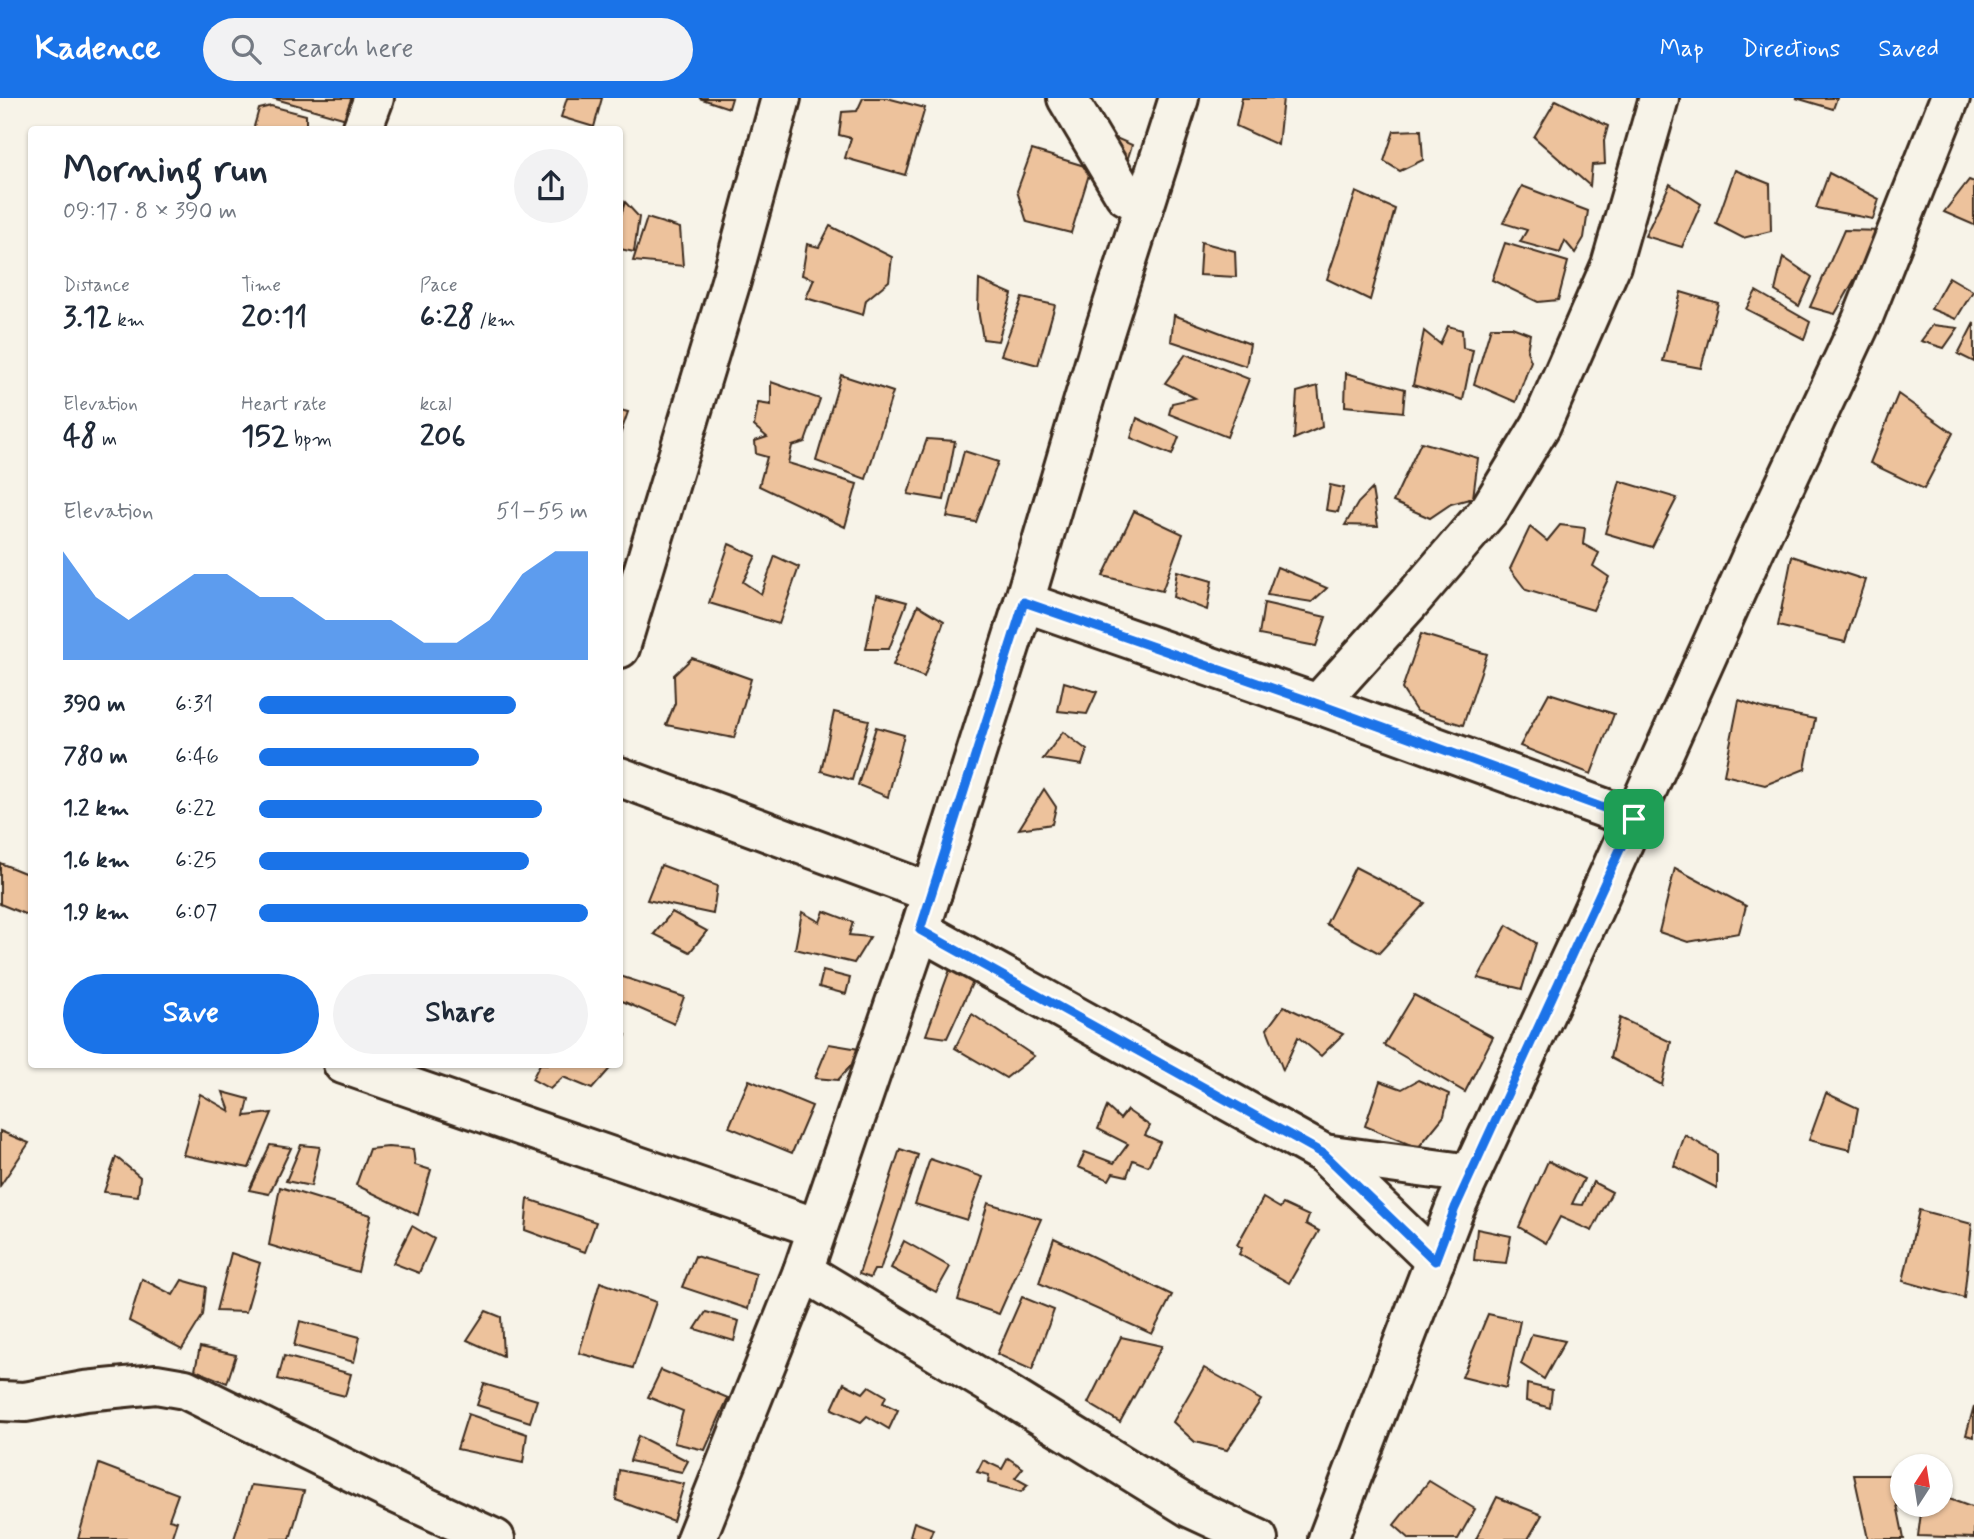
<!DOCTYPE html>
<html lang="en">
<head>
<meta charset="utf-8">
<style>
	:root { --surface:#fff; --page:#f2f2f3; --text:#1f2937; --muted:#747a83; --accent:#1a73e8 }
	body { margin:0; font-family:Mynerve,sans-serif; background:var(--page); color:var(--text); height:100vh; display:flex; flex-direction:column; font-size:26px; white-space:nowrap }
	* { box-sizing:border-box; margin:0 }
	p { font-size:23px; color:var(--muted) }
	.icon { flex:none; width:38px; height:38px; fill:none; stroke:currentColor; stroke-width:2; stroke-linecap:round; stroke-linejoin:round }
	.map { position:relative; flex:1; overflow:hidden }
	.panel { position:absolute; left:28px; top:28px; width:595px; height:942px; display:flex; flex-direction:column; background:var(--surface); border-radius:7px; box-shadow:0 2px 5px #0004 }
	.panel>* { flex:none }
	.needle { width:46px; rotate:12deg }
	.fabs { position:absolute; left:1890px; top:1356px; display:grid; gap:14px }
	.fabs a { display:grid; place-items:center; width:63px; height:63px; border-radius:50%; background:var(--surface); box-shadow:0 2px 5px #0004; font-size:35px }
	.pin { position:absolute; display:grid; place-items:center; width:60px; height:60px; color:#fff; margin:-30px; border-radius:14px; box-shadow:0 4px 10px #0006 }
	.round { display:grid; place-items:center; flex:none; width:74px; height:74px; border-radius:37px; background:var(--page) }
	.summary { display:flex; align-items:center; justify-content:space-between; height:119px; padding:0 35px }
	h1 { font-size:38px; font-weight:700; line-height:52px }
	.stats { display:grid; grid-template-columns:repeat(3,1fr); gap:10px; height:119px; padding:7px 35px }
	.stats div { display:grid; align-content:center }
	.stats b { font-size:30px; font-weight:700 }
	.stats small { font-size:19px; font-weight:400 }
	.stats p { font-size:19px }
	.chart { height:196px; padding:14px 35px }
	.chart p { display:flex; justify-content:space-between }
	.chart svg { width:100%; height:126px; margin-top:7px; fill:var(--accent); opacity:.7 }
	.cta { display:flex; gap:14px; margin-top:auto; padding:14px 35px }
	.cta a { flex:1; height:80px; border-radius:42px; background:var(--accent); color:#fff; font-size:28px; font-weight:700; line-height:80px; text-align:center }
	.cta a+a { background:var(--page); color:var(--text) }
	ul { padding:0 35px; list-style:none; font-size:23px }
	li { display:grid; grid-template-columns:112px 84px 1fr; align-items:center; height:52px }
	li i { height:18px; border-radius:9px; background:var(--accent) }
	header { display:flex; align-items:center; gap:42px; box-sizing:border-box; height:98px; padding:0 35px; background:var(--accent); color:#fff }
	header strong { font-size:33px }
	nav { display:flex; gap:38px; margin-inline-start:auto; font-size:24px }
	.search { width:490px; height:63px; background:var(--page); display:flex; align-items:center; gap:18px; box-sizing:border-box; padding:0 24px; border-radius:38px; color:var(--muted); font-size:26px }
	.map>svg:first-child { display:block }
</style>
</head>
<body>
<header>
<strong>Kadence</strong>
<div class="search"><svg class="icon" aria-label="search" viewBox="0 0 24 24"><circle cx="10" cy="10" r="6"/><path d="M15 15l6 6"/></svg>Search here</div>
<nav><a>Map</a><a>Directions</a><a>Saved</a></nav>
</header>
<div class="map">
<svg width="1974" height="1441" viewBox="0 0 1974 1441">
	<rect width="100%" height="100%" fill="#f7f3e8"/>
	<filter id="ink" filterUnits="userSpaceOnUse"><feTurbulence type="fractalNoise" baseFrequency=".0143" numOctaves="2"/><feDisplacementMap in="SourceGraphic" scale="14" xChannelSelector="R" yChannelSelector="G"/><feConvolveMatrix kernelMatrix="1 2 1 2 8 2 1 2 1" color-interpolation-filters="sRGB"/></filter>
	<g filter="url(#ink)">
		<!-- building -->
		<g fill="#edc29c" stroke="#3b2a1e" stroke-width="2">
			<path d="M272 0H356L350 22Z"/>
			<path d="M567 0H602L594 29 561 19Z"/>
			<path d="M699 0H732L729 10Z"/>
			<path d="M863 0H887L925 10 905 77 845 60 851 40 839 37 842 14 857 13Z"/>
			<path d="M1242 0H1283L1278 47 1236 28Z"/>
			<path d="M1796 0H1837L1833 11Z"/>
			<path d="M1556 2 1608 28 1604 43 1605 66 1592 67 1590 88 1534 39Z"/>
			<path d="M271 8 306 17V32H253L259 11Z"/>
			<path d="M1093 30 1132 47 1125 69Z"/>
			<path d="M1421 32 1423 62 1400 73 1384 63 1394 33Z"/>
			<path d="M1032 52 1091 70 1071 135 1027 124 1017 93Z"/>
			<path d="M1735 72 1770 86 1771 133 1743 140 1716 126Z"/>
			<path d="M1829 75 1879 101 1873 121 1816 110Z"/>
			<path d="M1969 82 1974 84V127L1944 114Z"/>
			<path d="M1670 86 1701 106 1682 149 1645 138Z"/>
			<path d="M1522 88 1588 113 1584 140 1575 155 1565 143 1560 155 1520 144 1527 132 1503 125Z"/>
			<path d="M1356 94 1395 111 1370 202 1327 181Z"/>
			<path d="M625 104 639 119 634 154 620 151V120Z"/>
			<path d="M647 120 680 130 683 168 633 163Z"/>
			<path d="M830 128 892 159 889 183 866 202 863 217 806 200 814 181 802 177 807 146 819 149Z"/>
			<path d="M1844 132 1882 133 1835 216 1810 209Z"/>
			<path d="M1201 144 1235 153 1236 179 1199 177Z"/>
			<path d="M1505 145 1568 164 1558 202 1538 204 1492 182Z"/>
			<path d="M1783 159 1812 179 1799 208 1775 193Z"/>
			<path d="M1949 179 1973 193 1956 221 1931 211Z"/>
			<path d="M979 182 1012 196 998 243 983 241 978 212Z"/>
			<path d="M1756 193 1810 224 1804 241 1746 211Z"/>
			<path d="M1681 194 1718 205 1701 270 1663 263Z"/>
			<path d="M1022 200 1055 207 1038 267 1001 257Z"/>
			<path d="M1174 217 1250 246 1246 268 1171 243Z"/>
			<path d="M1974 225V264L1958 256Z"/>
			<path d="M1933 227 1958 230 1944 250 1921 243Z"/>
			<path d="M1448 228 1462 232 1463 250 1473 252 1463 302 1413 287 1424 233 1440 246Z"/>
			<path d="M1491 229H1512L1530 236 1527 253 1531 263 1516 304 1474 286Z"/>
			<path d="M1186 256 1249 281 1227 339 1169 316 1172 305 1195 300 1165 285Z"/>
			<path d="M1346 275 1405 291 1403 314 1345 308Z"/>
			<path d="M841 277 893 294 866 381 816 363Z"/>
			<path d="M771 284 820 301 805 344 792 348 788 365 857 386 845 429 759 388 767 359 756 356 755 343 767 339 754 328 758 305 771 307Z"/>
			<path d="M1318 288 1322 329 1294 341 1297 294Z"/>
			<path d="M1898 296 1953 335 1924 391 1870 365Z"/>
			<path d="M620 312 628 314 620 337Z"/>
			<path d="M1137 320 1179 339 1172 357 1131 340Z"/>
			<path d="M927 341 955 343 944 402 908 396Z"/>
			<path d="M1421 344 1478 360 1473 400 1451 406 1430 420 1393 404Z"/>
			<path d="M964 353 998 364 976 424 947 419Z"/>
			<path d="M1620 383 1677 400 1652 449 1605 435Z"/>
			<path d="M1330 387 1344 390 1338 414 1326 412Z"/>
			<path d="M1372 391 1378 428 1345 427 1358 405Z"/>
			<path d="M1134 413 1183 436 1162 493 1103 478Z"/>
			<path d="M1560 427 1585 430 1583 446 1599 455 1593 468 1609 479 1593 512 1526 492 1510 471 1530 429 1547 443Z"/>
			<path d="M729 446 756 458 743 484 761 496 775 458 799 469 779 526 709 505Z"/>
			<path d="M1792 458 1865 482 1845 544 1778 528Z"/>
			<path d="M1277 469 1327 490 1312 504 1267 497Z"/>
			<path d="M1177 473 1212 483 1207 512 1173 499Z"/>
			<path d="M877 496 907 504 889 551H866Z"/>
			<path d="M1264 505 1326 519 1316 548 1259 537Z"/>
			<path d="M918 507 944 523 924 579 893 567Z"/>
			<path d="M1421 536 1487 556 1463 627 1416 613 1402 591Z"/>
			<path d="M692 560 751 581 734 640 666 627 675 605 674 577Z"/>
			<path d="M1064 584 1097 594 1087 616 1058 613Z"/>
			<path d="M1549 595 1614 616 1591 676 1520 648Z"/>
			<path d="M1739 602 1765 611 1815 621 1805 671 1765 687 1724 677Z"/>
			<path d="M834 614 869 622 852 682 821 673Z"/>
			<path d="M876 629 904 637 888 699 858 687Z"/>
			<path d="M1063 634 1087 652 1082 667 1043 661Z"/>
			<path d="M1044 691 1056 709 1052 726 1019 731Z"/>
			<path d="M0 765 32 778V806L27 817 0 806Z"/>
			<path d="M661 767 717 788 713 816 647 802Z"/>
			<path d="M1355 769 1425 805 1379 855 1326 826Z"/>
			<path d="M1675 770 1746 808 1739 835 1688 844 1659 834Z"/>
			<path d="M824 813 853 824 849 837 870 839 854 865 795 851 802 814 820 824Z"/>
			<path d="M672 814 707 833 690 854 654 836Z"/>
			<path d="M1507 827 1536 845 1522 891 1478 880Z"/>
			<path d="M952 866 974 881 947 940 926 937Z"/>
			<path d="M823 873 850 880 846 896 819 889Z"/>
			<path d="M620 878 684 899 674 926 620 902Z"/>
			<path d="M1414 897 1493 939 1465 994 1384 947Z"/>
			<path d="M1284 908 1343 936 1321 958 1298 939 1283 972 1267 931Z"/>
			<path d="M972 916 1034 958 1006 980 955 950Z"/>
			<path d="M1620 920 1671 944 1662 987 1610 960Z"/>
			<path d="M620 934 626 937 620 954Z"/>
			<path d="M829 946 865 952 838 982 815 980Z"/>
			<path d="M540 966H614L592 991 563 979 550 991 532 981Z"/>
			<path d="M749 982 812 1008 792 1055 729 1029Z"/>
			<path d="M1418 982 1449 996 1444 1018 1418 1050 1365 1028 1380 983 1402 991Z"/>
			<path d="M223 994 249 1001 245 1018 272 1015 249 1070 183 1057 200 996 230 1013Z"/>
			<path d="M1826 995 1858 1010 1850 1052 1809 1042Z"/>
			<path d="M1107 1009 1120 1021 1127 1012 1150 1028 1145 1037 1160 1044 1148 1068 1133 1062 1127 1078 1113 1075 1109 1082 1078 1069 1085 1054 1114 1065 1128 1046 1098 1031Z"/>
			<path d="M0 1033 29 1045 0 1088Z"/>
			<path d="M1685 1037 1717 1056V1090L1674 1068Z"/>
			<path d="M270 1047 291 1050 269 1096 249 1092Z"/>
			<path d="M301 1047 320 1049 311 1088 286 1083Z"/>
			<path d="M388 1049 413 1051 415 1067 431 1072 418 1117 356 1087 369 1051Z"/>
			<path d="M900 1051 918 1057 880 1172H874L870 1180 859 1176Z"/>
			<path d="M116 1059 140 1079 138 1098 104 1094Z"/>
			<path d="M930 1061 983 1079 967 1122 915 1106Z"/>
			<path d="M1548 1063 1584 1081 1572 1106 1583 1107 1593 1084 1612 1094 1592 1133 1560 1119 1546 1145 1519 1129Z"/>
			<path d="M280 1089 371 1117 358 1174 269 1147Z"/>
			<path d="M1263 1100 1280 1110 1283 1106 1309 1118 1306 1126 1319 1133 1289 1185 1239 1156 1242 1150 1237 1147Z"/>
			<path d="M528 1101 596 1124 585 1154 525 1132Z"/>
			<path d="M988 1105 1041 1121 999 1216 958 1202Z"/>
			<path d="M1919 1112 1972 1126 1964 1200 1903 1183Z"/>
			<path d="M412 1128 434 1141 419 1175 393 1165Z"/>
			<path d="M1477 1131 1511 1138 1506 1165 1474 1162Z"/>
			<path d="M1054 1140 1172 1197 1152 1236 1039 1185Z"/>
			<path d="M904 1143 950 1169 936 1194 891 1170Z"/>
			<path d="M231 1155 260 1165 246 1214 216 1213Z"/>
			<path d="M695 1158 756 1176 748 1211 682 1189Z"/>
			<path d="M142 1181 173 1197 182 1182 206 1189 203 1217 182 1251 129 1223Z"/>
			<path d="M600 1184 656 1204 633 1270 579 1255Z"/>
			<path d="M1022 1199 1054 1212 1032 1272 997 1256Z"/>
			<path d="M486 1213 501 1219 503 1258 467 1242Z"/>
			<path d="M706 1214 739 1223 734 1243 695 1231Z"/>
			<path d="M1488 1216 1520 1223 1506 1290 1462 1279Z"/>
			<path d="M300 1223 360 1239 354 1264 294 1248Z"/>
			<path d="M1532 1236 1565 1243 1544 1281 1521 1266Z"/>
			<path d="M1121 1239 1162 1248 1120 1324 1088 1305Z"/>
			<path d="M200 1249 236 1257 227 1285 195 1272Z"/>
			<path d="M284 1258 351 1276 345 1298 278 1281Z"/>
			<path d="M1204 1270 1261 1302 1227 1352 1195 1344 1173 1324Z"/>
			<path d="M661 1272 728 1300 705 1352 674 1345 683 1313 648 1299Z"/>
			<path d="M844 1285 863 1295 869 1288 886 1298 883 1305 898 1312 889 1331 867 1318 861 1324 832 1311Z"/>
			<path d="M484 1286 537 1302 530 1324 477 1307Z"/>
			<path d="M1527 1286 1552 1292 1550 1310 1526 1303Z"/>
			<path d="M1974 1308V1339L1966 1337Z"/>
			<path d="M468 1316 527 1336 523 1365 457 1351Z"/>
			<path d="M638 1338 688 1363 682 1374 630 1363Z"/>
			<path d="M1008 1360 1023 1370 1015 1380 1028 1387 1021 1394 988 1385 989 1377 977 1374 983 1362 1002 1371Z"/>
			<path d="M99 1366 178 1396 169 1421 177 1423 171 1441H78Z"/>
			<path d="M619 1372 684 1386 673 1423 616 1402Z"/>
			<path d="M1854 1377H1891L1904 1441H1868Z"/>
			<path d="M1429 1383 1475 1411 1458 1441H1410L1394 1427Z"/>
			<path d="M251 1387 304 1393 290 1441H234Z"/>
			<path d="M1941 1398 1974 1410V1440L1918 1438 1922 1407H1941Z"/>
			<path d="M1497 1399 1542 1417 1528 1441H1476Z"/>
			<path d="M914 1424 933 1431 929 1441H919L910 1438Z"/>
		</g>
		<g fill="none" stroke-linecap="round" stroke-linejoin="round">
			<defs>
				<g id="street">
					<path d="M1067 0 1125 97 1144 108"/>
					<path d="M362 32 374 0"/>
					<path d="M1024 504 1318 606 1634 721"/>
					<path d="M620 550 731 183 781 0"/>
					<path d="M1318 606 1410 504 1490 411 1541 327 1611 167 1659 0"/>
					<path d="M620 679 932 795"/>
					<path d="M920 832 1324 1056 1435 1163"/>
					<path d="M343 966 817 1130"/>
					<path d="M1324 1056 1471 1076"/>
					<path d="M803 1173 987 1284 1191 1410 1258 1441"/>
					<path d="M0 1303 25 1304 85 1293 156 1286 185 1291 393 1394 495 1441"/>
					<path d="M696 1441 803 1173 920 832 1024 504 1102 241 1179 0"/>
					<path d="M1328 1441 1455 1110 1593 812 1754 453 1862 222 1950 0"/>
				</g>
			</defs>
			<!-- street casing -->
			<use href="#street" stroke="#3b2a1e" stroke-width="44"/>
			<!-- street -->
			<use href="#street" stroke="#f7f3e8" stroke-width="38"/>
		</g>
	</g>
	<g fill="none" stroke-linecap="round" stroke-linejoin="round" filter="url(#ink)">
		<defs>
			<path id="route" d="M1024 504 1318 606 1634 721 1455 1110 1435 1163 1324 1056 920 832Z"/>
		</defs>
		<!-- route casing -->
		<use href="#route" stroke="#fff" stroke-width="14"/>
		<!-- route -->
		<use href="#route" stroke="#1a73e8" stroke-width="9"/>
	</g>
</svg>
<div class="fabs">
<a><svg class="needle" viewBox="-14 -14 28 28"><path d="M0-13l5 13h-10z" fill="#e53935"/><path d="M0 13l5-13h-10z" fill="#747a83"/></svg></a>
</div>
<div class="pin" style="left:1634px;top:721px;background:#1e9e55"><svg class="icon" aria-label="arrive" viewBox="0 0 24 24"><path d="M6 21V4h12l-3 4 3 4H6"/></svg></div>
<section class="panel">
<div class="summary"><div><h1>Morning run</h1><p>09:17 · 8 × 390 m</p></div><a class="round"><svg class="icon" aria-label="share" viewBox="0 0 24 24"><path d="M12 15V3M7 8l5-5 5 5M5 13v7h14v-7"/></svg></a></div>
<div class="stats">
<div><p>Distance</p><b>3.12<small> km</small></b></div>
<div><p>Time</p><b>20:11</b></div>
<div><p>Pace</p><b>6:28<small> /km</small></b></div>
</div>
<div class="stats">
<div><p>Elevation</p><b>48<small> m</small></b></div>
<div><p>Heart rate</p><b>152<small> bpm</small></b></div>
<div><p>kcal</p><b>206</b></div>
</div>
<div class="chart"><p><span>Elevation</span>51–55 m</p>
<svg viewBox="0 0 160 44" preserveAspectRatio="none"><path d="M0 44V6L10 22L20 30L30 22L40 14L50 14L60 22L70 22L80 30L90 30L100 30L110 38L120 38L130 30L140 14L150 6L160 6V44z"/></svg>
</div>
<ul>
<li><b>390 m</b>6:31<i style="width:78%"></i></li>
<li><b>780 m</b>6:46<i style="width:67%"></i></li>
<li><b>1.2 km</b>6:22<i style="width:86%"></i></li>
<li><b>1.6 km</b>6:25<i style="width:82%"></i></li>
<li><b>1.9 km</b>6:07<i style="width:100%"></i></li>
</ul>
<div class="cta"><a>Save</a><a>Share</a></div>
</section>
</div>
</body>
</html>
